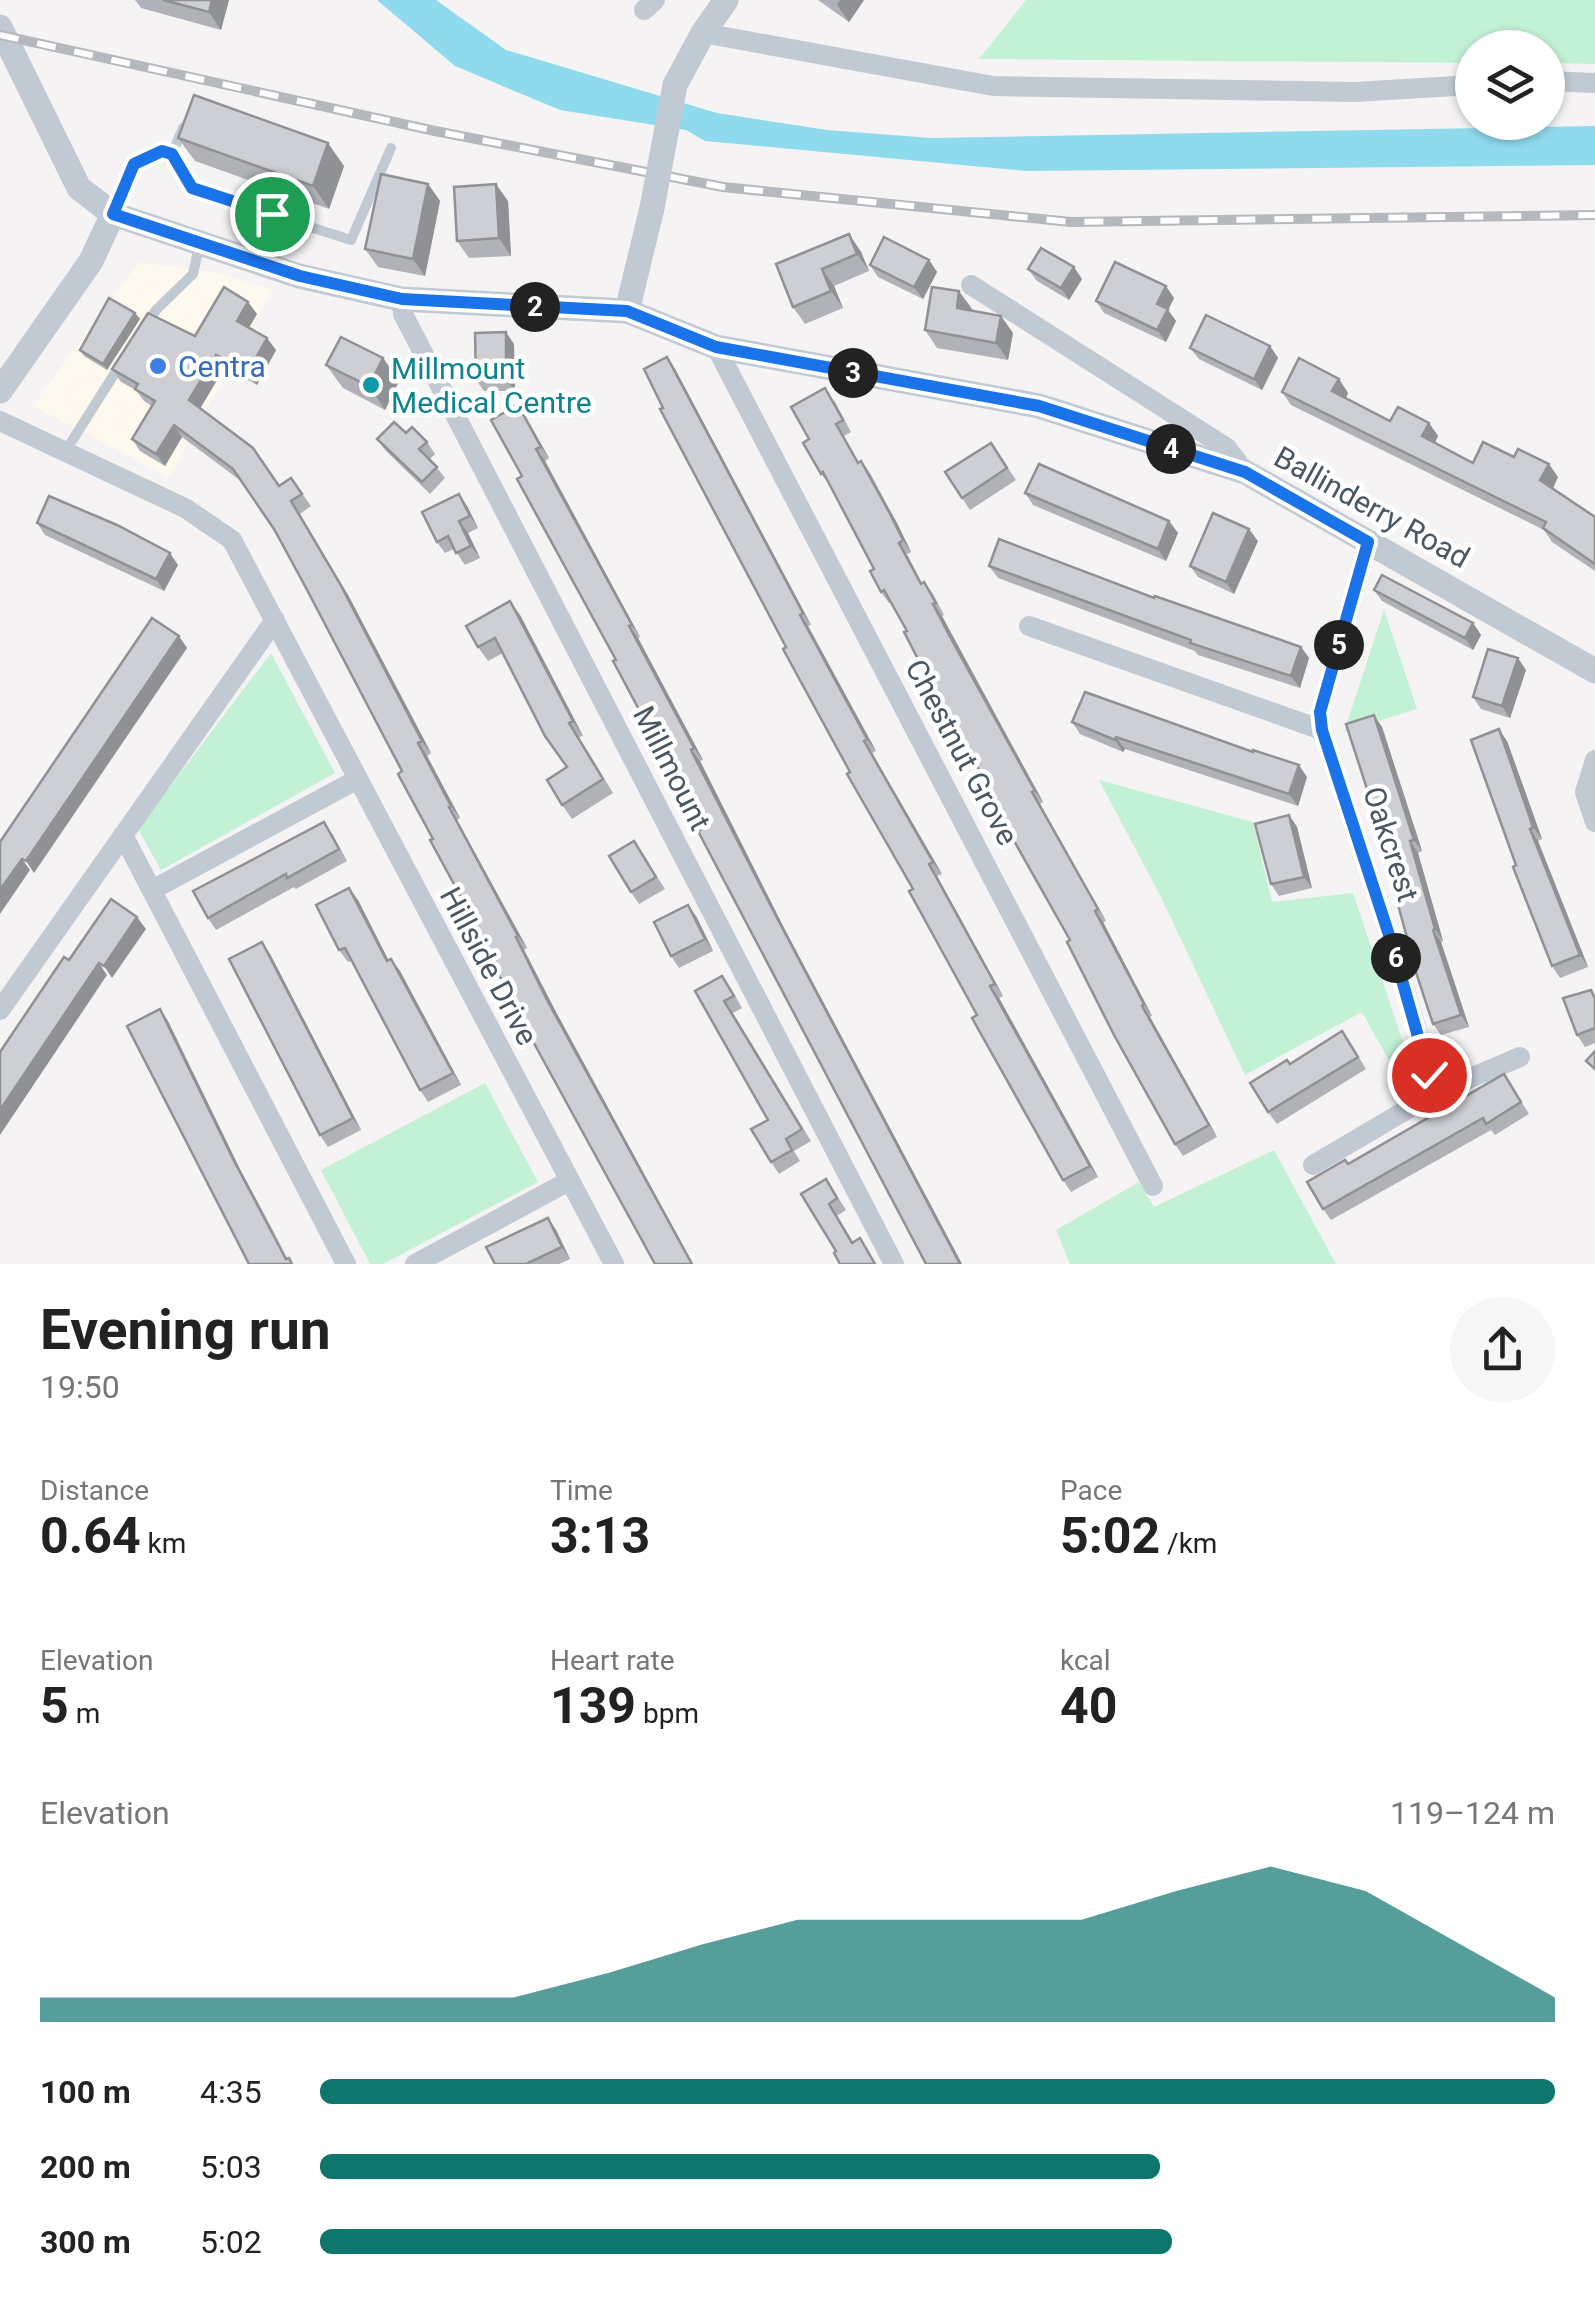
<!DOCTYPE html>
<html lang="en">
<head>
<meta charset="utf-8">
<style>
	:root { --surface:#fff; --page:#f6f6f6; --text:#222; --muted:#767676; --accent:#0f766e }
	body { margin:0; font-family:Roboto,sans-serif; background:var(--page); color:var(--text); height:100vh; display:flex; flex-direction:column; font-size:38px; white-space:nowrap }
	* { box-sizing:border-box; margin:0 }
	p { font-size:32px; color:var(--muted) }
	.icon { flex:none; width:55px; height:55px; fill:none; stroke:currentColor; stroke-width:2; stroke-linecap:round; stroke-linejoin:round }
	.map { position:relative; height:1264px; overflow:hidden }
	.drawer { display:flex; flex-direction:column; background:var(--surface); flex:1 }
	.drawer>* { flex:none }
	.buttons { position:absolute; left:1455px; top:30px; display:grid; gap:20px }
	.buttons a { display:grid; place-items:center; width:110px; height:110px; border-radius:50%; background:var(--surface); box-shadow:0 2px 8px #0004; font-size:50px }
	.pin { position:absolute; display:grid; place-items:center; width:85px; height:85px; color:#fff; margin:-42px; border:5px solid #fff; border-radius:50%; box-shadow:0 2px 10px #0007 }
	.km { position:absolute; width:50px; height:50px; margin:-25px; border-radius:50%; background:#222; color:#fff; font-size:28px; line-height:50px; text-align:center }
	.round { display:grid; place-items:center; flex:none; width:105px; height:105px; border-radius:52px; background:var(--page) }
	.head { display:flex; align-items:center; justify-content:space-between; height:170px; padding:0 40px }
	h1 { font-size:55px; font-weight:700; line-height:75px }
	.stats { display:grid; grid-template-columns:repeat(3,1fr); gap:15px; height:170px; padding:10px 40px }
	.stats div { display:grid; align-content:center }
	.stats b { font-size:50px; font-weight:700 }
	.stats small { font-size:28px; font-weight:400 }
	.stats p { font-size:28px }
	.chart { height:280px; padding:20px 40px }
	.chart p { display:flex; justify-content:space-between }
	.chart svg { width:100%; height:180px; margin-top:10px; fill:var(--accent); opacity:.7 }
	ul { padding:0 40px; list-style:none; font-size:32px }
	li { display:grid; grid-template-columns:160px 120px 1fr; align-items:center; height:75px }
	li i { height:25px; border-radius:12px; background:var(--accent) }
	.map>svg:first-child { display:block }
</style>
</head>
<body>
<div class="map">
<svg width="1595" height="1264" viewBox="0 0 1595 1264">
	<rect width="100%" height="100%" fill="#f5f3f3"/>
	<!-- commercial -->
	<path fill="#fdf9ef" d="M139 262 215 272 273 290 169 477 29 404 33 405Z"/>
	<!-- green -->
	<g fill="#c3f1d5">
		<path d="M1026 0H1595V64L1548 63V48H1472V63L979 59Z"/>
		<path d="M1384 610 1417 709 1344 732Z"/>
		<path d="M271 653 335 773 161 870 138 829Z"/>
		<path d="M1099 780 1253 822 1272 902 1353 893 1416 1081 1403 1086 1362 1012 1245 1075 1161 897Z"/>
		<path d="M485 1083 538 1182 383 1264H370L321 1170Z"/>
		<path d="M1274 1150 1336 1264H1070L1056 1230 1139 1182 1154 1207Z"/>
	</g>
	<!-- water -->
	<path fill="#90daee" d="M377 0H436L506 50 717 113 827 130 931 138 1595 126V165L1027 171 705 141 686 130 560 110 455 66Z"/>
	<g fill="none" stroke-linecap="round" stroke-linejoin="round">
		<!-- service -->
		<g stroke="#c1cad2" stroke-width="10">
			<path d="M172 154 192 189 351 240 391 148"/>
			<path d="M113 213 135 164 162 151 172 154 183 128"/>
			<path d="M146 326 156 310 193 274 200 242"/>
			<path d="M65 452 120 365"/>
		</g>
		<!-- minor -->
		<g stroke="#c1cad2" stroke-width="20">
			<path d="M644 10 655 0"/>
			<path d="M703 33 993 86 1355 92 1472 85"/>
			<path d="M1548 81 1595 83"/>
			<path d="M971 285 1227 448 1245 472"/>
			<path d="M401 299 403 314 894 1264"/>
			<path d="M716 347 1153 1186"/>
			<path d="M0 421 185 508 232 540 614 1264"/>
			<path d="M1368 542 1320 712 1322 730 1390 938 1435 1093"/>
			<path d="M1029 626 1322 730"/>
			<path d="M1595 760 1585 792 1595 822"/>
			<path d="M123 835 346 1264"/>
			<path d="M152 890 356 780"/>
			<path d="M0 1010 275 620"/>
			<path d="M1313 1165 1435 1093 1520 1057"/>
			<path d="M415 1264 569 1181"/>
		</g>
		<!-- tertiary -->
		<g stroke="#c1cad2" stroke-width="25">
			<path d="M0 27 79 188 113 214 299 276 401 299 627 311 716 347 1039 406 1245 472 1595 671"/>
			<path d="M675 85 703 33 726 0"/>
			<path d="M627 311 652 208"/>
			<path d="M0 391 91 261 113 214"/>
		</g>
		<defs>
			<path id="rail" d="M0 35 435 131 723 187 1071 222 1595 215"/>
		</defs>
		<!-- rail casing -->
		<use href="#rail" stroke="#b5b8bd" stroke-width="10"/>
		<!-- rail -->
		<use href="#rail" stroke="#fff" stroke-width="6" stroke-dasharray="19" stroke-linecap="butt"/>
		<!-- tertiary-bridge -->
		<path stroke="#c1cad2" stroke-width="25" d="M652 208 675 85"/>
	</g>
	<!-- wall -->
	<g fill="#b0b2b7">
		<path d="M135 0H229L221 30 141 8Z"/>
		<path d="M818 0H864L849 22Z"/>
		<path d="M178 138 344 166 329 209 195 161Z"/>
		<path d="M428 184 440 201 425 276 378 267 365 249Z"/>
		<path d="M508 201 511 256 469 258 457 241Z"/>
		<path d="M849 234 861 252 869 271 834 286 843 308 805 324 793 307Z"/>
		<path d="M929 260 937 272 923 299 878 277 870 265Z"/>
		<path d="M1028 269 1082 279 1069 300 1037 281Z"/>
		<path d="M1174 298 1168 310 1176 321 1166 342 1104 313 1096 301Z"/>
		<path d="M248 302 257 314 249 328 276 350 257 385 225 367 200 408 279 486 291 478 311 506 300 514 348 595 431 753 427 756 460 818 457 820 527 948 524 950 556 1012 693 1264H655L433 839 402 771 305 586 274 529 241 481 182 437 165 466 140 451 132 439 152 406 144 401 136 390 121 382 112 369 195 336Z"/>
		<path d="M972 309 971 311 1001 316 1013 333 1008 360 937 348 925 330Z"/>
		<path d="M135 313 140 319 107 370 84 356 80 350Z"/>
		<path d="M514 344 515 391H484L476 380Z"/>
		<path d="M1270 346 1278 358 1262 390 1199 359 1190 348Z"/>
		<path d="M667 357 675 369 811 625 808 626 876 751 872 753 942 874 937 876 1003 996 999 998 1098 1177 1071 1192 1063 1180 977 1015 913 889 850 772 663 408Z"/>
		<path d="M383 358 399 381 385 410 343 388 326 365Z"/>
		<path d="M1339 379 1348 393 1346 398 1390 421 1429 423 1438 436 1435 443 1473 463 1558 477 1553 489 1595 517V571L1552 542 1544 530 1291 405 1282 392Z"/>
		<path d="M834 400 851 432 844 436 859 463 861 461 870 473 897 523 911 552 907 554 922 583 924 582 933 594 944 615 942 616 957 647 1043 802 1040 804 1106 921 1103 922 1152 1016 1150 1017 1217 1137 1183 1156 1175 1144 1070 940 907 631 891 602 889 603 881 592 874 569 830 485 821 474 809 439Z"/>
		<path d="M518 405 549 458 545 461 640 637 638 638 703 760 700 761 784 928 962 1264H926L700 830 616 660 522 476Z"/>
		<path d="M406 433 427 442 435 454 430 459 445 478 430 494 386 451 377 439Z"/>
		<path d="M991 443 1016 480 970 510 945 472Z"/>
		<path d="M1025 493 1169 521 1178 533 1166 561 1033 505Z"/>
		<path d="M467 506 478 528 468 533 480 558 465 565 454 549 445 553 437 542Z"/>
		<path d="M37 523 178 565 164 591 45 535Z"/>
		<path d="M1258 541 1234 594 1198 577 1190 566Z"/>
		<path d="M989 566 1154 598 1301 647 1309 658 1300 688 1198 655 1195 651 998 578Z"/>
		<path d="M1374 590 1473 623 1481 635 1473 650 1382 601Z"/>
		<path d="M520 615 583 736 579 737 613 793 572 819 562 805 567 767 503 653 488 661 478 647Z"/>
		<path d="M1526 670 1510 718 1481 709 1473 697Z"/>
		<path d="M1072 722 1307 777 1298 806 1125 749 1123 752 1080 734Z"/>
		<path d="M1382 727 1422 851 1418 853 1443 941 1441 942 1469 1027 1441 1035 1433 1024 1408 941 1389 857Z"/>
		<path d="M1507 741 1542 839 1538 841 1588 967 1560 978 1552 966 1516 865Z"/>
		<path d="M1289 815 1297 827 1312 888 1279 896 1271 884Z"/>
		<path d="M332 833 347 861 296 889 294 887 216 930 208 918Z"/>
		<path d="M634 841 665 889 639 904 631 892Z"/>
		<path d="M358 900 388 960 391 959 400 971 461 1085 428 1102 420 1090 351 961 348 962 339 950Z"/>
		<path d="M696 916 713 951 679 968 671 956Z"/>
		<path d="M270 954 361 1130 328 1147 320 1135Z"/>
		<path d="M730 987 742 1008 733 1013 811 1141 794 1151 800 1161 779 1174 771 1162 768 1120 695 991Z"/>
		<path d="M1591 990 1595 995V1043L1585 1047 1577 1035Z"/>
		<path d="M1350 1043 1366 1069 1277 1124 1268 1112 1290 1064Z"/>
		<path d="M1504 1074 1529 1114 1495 1135 1491 1130 1331 1220 1323 1209 1348 1164Z"/>
		<path d="M834 1191 846 1210 837 1216 853 1242 860 1238 876 1264H840L836 1251 801 1194Z"/>
		<path d="M548 1218 556 1230 570 1259 559 1264H495Z"/>
	</g>
	<!-- shaded-wall -->
	<g fill="#909195">
		<path d="M212 0H229L221 30 209 12Z"/>
		<path d="M840 0H864L849 22 837 5Z"/>
		<path d="M328 143 344 166 329 209 313 186Z"/>
		<path d="M428 184 440 201 425 276 413 259Z"/>
		<path d="M496 184 508 201 511 256 499 238Z"/>
		<path d="M849 234 861 252 869 271 857 254Z"/>
		<path d="M929 260 937 272 923 299 914 287Z"/>
		<path d="M1074 267 1082 279 1069 300 1061 288Z"/>
		<path d="M822 269 834 286 843 308 831 291Z"/>
		<path d="M1166 286 1174 298 1168 310 1176 321 1166 342 1157 330V304Z"/>
		<path d="M959 291 972 309 969 325 957 308Z"/>
		<path d="M248 302 257 314 245 334 237 321Z"/>
		<path d="M135 313 140 319 107 370 103 364Z"/>
		<path d="M1001 316 1013 333 1008 360 996 343Z"/>
		<path d="M506 332 514 344 515 391 506 379Z"/>
		<path d="M267 338 276 350 257 385 248 372Z"/>
		<path d="M1270 346 1278 358 1262 390 1254 379Z"/>
		<path d="M216 355 225 367 198 412 189 400Z"/>
		<path d="M667 357 675 369 811 625 803 613Z"/>
		<path d="M383 358 399 381 385 410 369 386Z"/>
		<path d="M1339 379 1348 393 1342 405 1332 391Z"/>
		<path d="M518 405 526 417 549 458 541 447Z"/>
		<path d="M1429 423 1438 436 1431 450 1422 436Z"/>
		<path d="M174 425 182 437 165 466 156 454Z"/>
		<path d="M536 449 545 461 640 637 632 625Z"/>
		<path d="M861 461 897 523 911 552 903 540Z"/>
		<path d="M1549 464 1558 477 1550 494 1540 480Z"/>
		<path d="M459 494 467 506 478 528 470 516Z"/>
		<path d="M291 501 348 595 431 753 422 741Z"/>
		<path d="M459 521 468 533 480 558 471 546Z"/>
		<path d="M1169 521 1178 533 1166 561 1158 549Z"/>
		<path d="M1249 529 1258 541 1234 594 1226 582Z"/>
		<path d="M170 553 178 565 164 591 156 579Z"/>
		<path d="M510 601 520 615 583 736 573 721Z"/>
		<path d="M933 604 942 616 1043 802 1035 791Z"/>
		<path d="M800 615 808 626 876 751 867 739Z"/>
		<path d="M1473 623 1481 635 1473 650 1465 638Z"/>
		<path d="M629 626 638 638 703 760 694 748Z"/>
		<path d="M179 636 187 648 34 873 26 861Z"/>
		<path d="M1301 647 1309 658 1300 688 1291 676Z"/>
		<path d="M1518 658 1526 670 1510 718 1502 706Z"/>
		<path d="M1374 715 1382 727 1422 851 1414 840Z"/>
		<path d="M1499 729 1507 741 1542 839 1533 827Z"/>
		<path d="M1116 737 1125 749 1123 752 1115 740Z"/>
		<path d="M864 741 872 753 942 874 933 862Z"/>
		<path d="M418 743 427 756 460 818 451 806Z"/>
		<path d="M691 750 700 761 784 928 962 1264H960L776 916Z"/>
		<path d="M1299 765 1307 777 1298 806 1289 794Z"/>
		<path d="M1032 792 1040 804 1106 921 1098 909Z"/>
		<path d="M449 807 457 820 527 948 518 936Z"/>
		<path d="M1289 815 1297 827 1312 888 1304 877Z"/>
		<path d="M1530 829 1538 841 1588 967 1580 955Z"/>
		<path d="M1410 841 1418 853 1443 941 1435 929Z"/>
		<path d="M22 859 30 870 0 914V890Z"/>
		<path d="M929 864 937 876 1003 996 995 984Z"/>
		<path d="M349 888 358 900 395 973 387 961Z"/>
		<path d="M688 905 696 916 713 951 705 939Z"/>
		<path d="M1095 911 1103 922 1152 1016 1144 1004Z"/>
		<path d="M137 917 146 929 112 978 104 966Z"/>
		<path d="M1433 930 1441 942 1469 1027 1461 1015Z"/>
		<path d="M516 937 524 950 556 1012 693 1264H692L547 1000Z"/>
		<path d="M262 942 270 954 361 1130 353 1118Z"/>
		<path d="M391 959 400 971 461 1085 453 1073Z"/>
		<path d="M99 963 107 975 0 1135V1110Z"/>
		<path d="M990 986 999 998 1098 1177 1090 1166Z"/>
		<path d="M1142 1006 1150 1017 1217 1137 1209 1125Z"/>
		<path d="M160 1009 168 1021 241 1171 291 1264 233 1159Z"/>
		<path d="M548 1218 556 1230 570 1259 562 1247Z"/>
	</g>
	<!-- building -->
	<g fill="#cdcfd5" stroke="#909195" stroke-width="2.5">
		<path d="M163 0H212L209 12Z"/>
		<path d="M194 95 328 143 313 186 178 138Z"/>
		<path d="M381 174 428 184 413 259 365 249Z"/>
		<path d="M496 184 499 238 457 241 454 187Z"/>
		<path d="M849 234 857 254 822 269 831 291 793 307 776 264Z"/>
		<path d="M884 237 929 260 914 287 870 265Z"/>
		<path d="M1041 248 1074 267 1061 288 1028 269Z"/>
		<path d="M1115 262 1166 286 1157 304 1168 309 1157 330 1096 301Z"/>
		<path d="M224 287 248 302 237 321 267 338 248 372 216 355 189 400 253 448 279 486 291 478 302 494 291 501 339 582 422 741 418 743 451 806 449 807 518 936 516 937 547 1000 692 1264H655L530 1036 495 967 498 965 430 840 433 839 398 774 402 771 305 586 274 529 233 469 174 425 156 454 132 439 155 401 135 389 138 384 112 369 148 313 195 336Z"/>
		<path d="M932 287 959 291 957 308 1001 316 996 343 925 330Z"/>
		<path d="M109 298 135 313 103 364 80 350Z"/>
		<path d="M1206 315 1270 346 1254 379 1190 348Z"/>
		<path d="M506 332V379L476 380 475 333Z"/>
		<path d="M341 337 383 358 369 386 326 365Z"/>
		<path d="M667 357 803 613 800 615 867 739 864 741 933 862 929 864 995 984 990 986 1090 1166 1063 1180 972 1018 977 1015 909 891 913 889 847 774 850 772 783 649 786 647 660 409 663 408 644 369Z"/>
		<path d="M1299 358 1339 379 1332 391 1390 421 1398 407 1429 423 1422 436 1473 463 1483 442 1514 457 1518 449 1549 464 1540 480 1595 517V564L1543 528 1546 522 1282 392Z"/>
		<path d="M825 388 843 420 836 424 858 463 861 461 889 512 903 540 899 543 921 584 924 582 936 603 933 604 949 635 1035 791 1032 792 1098 909 1095 911 1144 1004 1142 1006 1209 1125 1175 1144 1114 1035 1067 942 1070 940 1000 816 1004 815 920 663 904 632 907 631 884 590 881 592 870 571 874 569 823 472 821 474 803 443 809 439 791 407Z"/>
		<path d="M518 405 541 447 536 449 632 625 629 626 694 748 691 750 776 916 960 1264H926L698 831 700 830 671 777 674 775 613 661 616 660 517 479 522 476 491 420Z"/>
		<path d="M394 422 406 433 412 427 427 442 419 449 437 467 422 482 377 439Z"/>
		<path d="M991 443 1007 468 962 498 945 472Z"/>
		<path d="M1039 464 1169 521 1158 549 1025 493Z"/>
		<path d="M459 494 470 516 459 521 471 546 456 553 448 536 437 542 422 512Z"/>
		<path d="M49 496 117 525 170 553 156 579 37 523Z"/>
		<path d="M1213 513 1249 529 1226 582 1190 566Z"/>
		<path d="M999 539 1154 598 1155 596 1301 647 1291 676 1190 643 1191 640 989 566Z"/>
		<path d="M1382 575 1473 623 1465 638 1374 590Z"/>
		<path d="M510 601 573 721 569 723 603 779 562 805 547 780 567 767 545 736 495 638 478 647 466 626Z"/>
		<path d="M152 618 179 636 26 861 22 859 0 890V842Z"/>
		<path d="M1488 649 1518 658 1502 706 1473 697Z"/>
		<path d="M1085 692 1253 752V750L1299 765 1289 794 1116 737 1115 740 1072 722Z"/>
		<path d="M1374 715 1414 840 1410 841 1435 929 1433 930 1461 1015 1433 1024 1406 942 1408 941 1385 858 1389 857 1346 724Z"/>
		<path d="M1499 729 1533 827 1530 829 1580 955 1552 966 1513 867 1516 865 1471 740Z"/>
		<path d="M1289 815 1304 877 1271 884 1255 824Z"/>
		<path d="M324 822 339 849 287 878 286 874 208 918 193 891Z"/>
		<path d="M634 841 656 877 631 892 609 856Z"/>
		<path d="M349 888 387 961 391 959 453 1073 420 1090 345 948 339 950 316 905Z"/>
		<path d="M111 899 137 917 104 966 99 963 0 1110V1052L64 957 69 960Z"/>
		<path d="M688 905 705 939 671 956 654 922Z"/>
		<path d="M262 942 353 1118 320 1135 229 959Z"/>
		<path d="M722 976 734 996 724 1001 802 1129 786 1139 792 1150 771 1162 751 1129 768 1120 695 991Z"/>
		<path d="M1591 990 1595 999V1028L1577 1035 1563 998Z"/>
		<path d="M160 1009 233 1159 286 1259 289 1258 292 1264H249L127 1026Z"/>
		<path d="M1342 1031 1358 1057 1268 1112 1250 1083 1287 1060 1290 1064Z"/>
		<path d="M1595 1051V1069L1586 1061Z"/>
		<path d="M1504 1074 1521 1102 1486 1124 1483 1118 1323 1209 1307 1182 1345 1160 1348 1164Z"/>
		<path d="M826 1179 837 1198 829 1204 852 1243 860 1238 875 1264H840L834 1253 836 1251 801 1194Z"/>
		<path d="M548 1218 562 1247 526 1264H495L486 1247Z"/>
	</g>
	<g fill="none" stroke-linecap="round" stroke-linejoin="round">
		<defs>
			<path id="route" d="M272 214 192 188 172 154 162 151 134 164 113 214 300 276 402 299 627 311 716 347 1039 406 1245 472 1368 542 1320 712 1322 730 1390 938 1429 1075"/>
		</defs>
		<!-- route casing -->
		<use href="#route" stroke="#fff" stroke-width="20"/>
		<!-- route -->
		<use href="#route" stroke="#1a73e8" stroke-width="12"/>
	</g>
	<!-- markers -->
	<circle fill="#3f7fe0" stroke="#fff" stroke-width="4" cx="158" cy="366" r="10"/>
	<circle fill="#0f9aa8" stroke="#fff" stroke-width="4" cx="371" cy="385" r="10"/>
	<g text-anchor="middle" dominant-baseline="central" stroke-width="9" stroke-linejoin="round" paint-order="stroke">
		<!-- shop labels -->
		<g font-size="30" fill="#366cbe" stroke="#fff" text-anchor="start">
			<text x="178" y="366">Centra</text>
		</g>
		<!-- culture labels -->
		<g font-size="30" fill="#0d838f" stroke="#fff" text-anchor="start">
			<text x="391" y="368">Millmount<tspan x="391" dy="34">Medical Centre</tspan></text>
		</g>
		<!-- street labels -->
		<g font-size="30" fill="#4a5661" stroke="#fff">
			<text transform="translate(1372 507) rotate(29)">Ballinderry Road</text>
			<text transform="translate(962 752) rotate(62)">Chestnut Grove</text>
			<text transform="translate(672 768) rotate(63)">Millmount</text>
			<text transform="translate(1391 844) rotate(72)">Oakcrest</text>
			<text transform="translate(489 966) rotate(62)">Hillside Drive</text>
		</g>
	</g>
</svg>
<div class="buttons">
<a><svg class="icon" aria-label="layers" viewBox="0 0 24 24"><path d="M12 4l9 5-9 5-9-5zM3 14l9 5 9-5"/></svg></a>
</div>
<div class="pin" style="left:272px;top:214px;background:#1e9e55"><svg class="icon" aria-label="arrive" viewBox="0 0 24 24"><path d="M6 21V4h12l-3 4 3 4H6"/></svg></div>
<div class="pin" style="left:1429px;top:1075px;background:#d93025"><svg class="icon" aria-label="check" viewBox="0 0 24 24"><path d="M5 12l5 5 9-10"/></svg></div>
<b class="km" style="left:535px;top:307px">2</b>
<b class="km" style="left:853px;top:373px">3</b>
<b class="km" style="left:1171px;top:449px">4</b>
<b class="km" style="left:1339px;top:645px">5</b>
<b class="km" style="left:1396px;top:958px">6</b>
</div>
<section class="drawer">
<div class="head"><div><h1>Evening run</h1><p>19:50</p></div><a class="round"><svg class="icon" aria-label="share" viewBox="0 0 24 24"><path d="M12 15V3M7 8l5-5 5 5M5 13v7h14v-7"/></svg></a></div>
<div class="stats">
<div><p>Distance</p><b>0.64<small> km</small></b></div>
<div><p>Time</p><b>3:13</b></div>
<div><p>Pace</p><b>5:02<small> /km</small></b></div>
</div>
<div class="stats">
<div><p>Elevation</p><b>5<small> m</small></b></div>
<div><p>Heart rate</p><b>139<small> bpm</small></b></div>
<div><p>kcal</p><b>40</b></div>
</div>
<div class="chart"><p><span>Elevation</span>119–124 m</p>
<svg viewBox="0 0 160 44" preserveAspectRatio="none"><path d="M0 44V38L10 38L20 38L30 38L40 38L50 38L60 32L70 25L80 19L90 19L100 19L110 19L120 12L130 6L140 12L150 25L160 38V44z"/></svg>
</div>
<ul>
<li><b>100 m</b>4:35<i style="width:100%"></i></li>
<li><b>200 m</b>5:03<i style="width:68%"></i></li>
<li><b>300 m</b>5:02<i style="width:69%"></i></li>
</ul>
</section>
</body>
</html>
